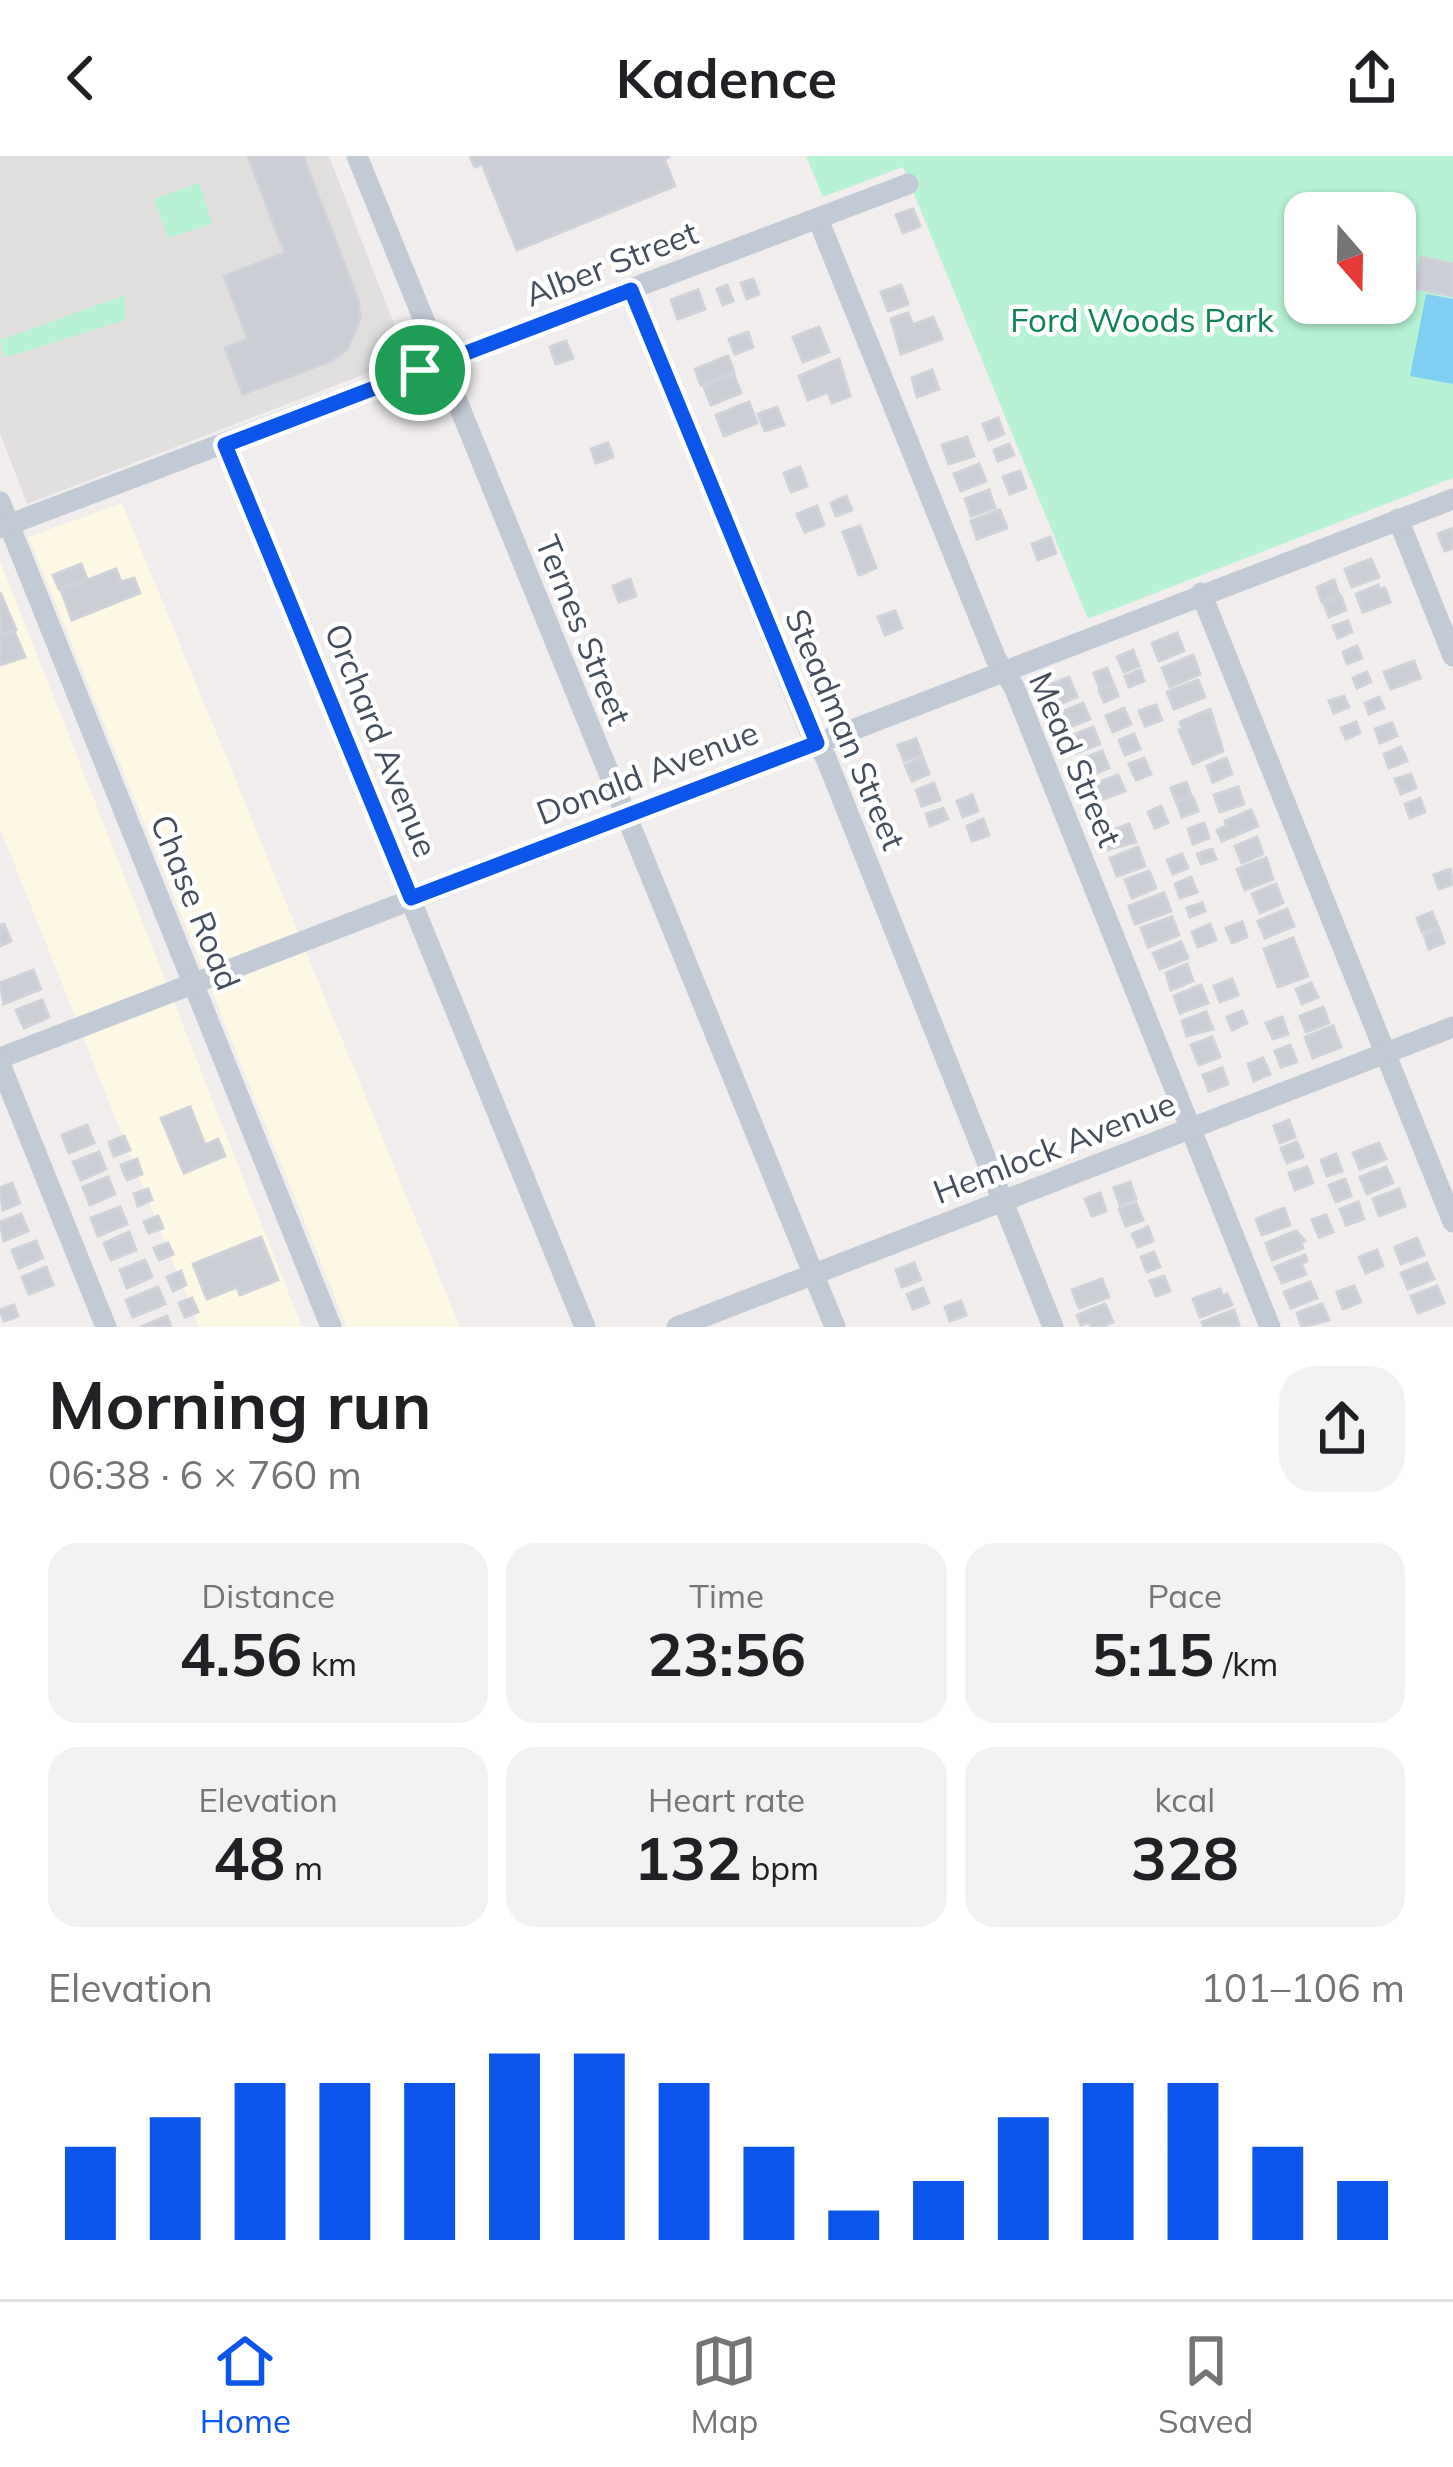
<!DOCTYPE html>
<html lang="en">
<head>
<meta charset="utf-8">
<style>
	:root { --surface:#fff; --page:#f2f2f2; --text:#202124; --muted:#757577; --line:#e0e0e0; --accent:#0c55eb }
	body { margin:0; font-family:Mulish,sans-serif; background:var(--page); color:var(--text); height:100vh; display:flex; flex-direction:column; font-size:45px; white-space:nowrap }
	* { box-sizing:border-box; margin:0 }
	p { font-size:39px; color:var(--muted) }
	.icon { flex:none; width:66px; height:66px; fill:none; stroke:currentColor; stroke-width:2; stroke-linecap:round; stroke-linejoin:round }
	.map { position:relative; height:1171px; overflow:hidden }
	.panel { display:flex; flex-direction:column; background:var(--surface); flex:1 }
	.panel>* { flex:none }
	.needle { width:78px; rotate:160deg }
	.buttons { position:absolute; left:1284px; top:36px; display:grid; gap:24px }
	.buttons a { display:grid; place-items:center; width:132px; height:132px; border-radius:24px; background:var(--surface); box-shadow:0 3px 9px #0004; font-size:60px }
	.pin { position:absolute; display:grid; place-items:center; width:102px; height:102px; color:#fff; margin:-51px; border:6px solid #fff; border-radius:50%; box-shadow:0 3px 12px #0007 }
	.round { display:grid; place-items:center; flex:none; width:126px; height:126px; border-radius:36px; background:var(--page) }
	.headline { display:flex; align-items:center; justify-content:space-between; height:204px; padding:0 48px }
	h1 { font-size:66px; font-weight:700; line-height:90px }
	.metrics { display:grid; grid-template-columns:repeat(3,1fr); gap:18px; height:204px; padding:12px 48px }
	.metrics div { display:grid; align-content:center; border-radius:30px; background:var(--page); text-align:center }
	.metrics b { font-size:60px; font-weight:700 }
	.metrics small { font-size:33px; font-weight:400 }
	.metrics p { font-size:33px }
	.chart { height:336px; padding:24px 48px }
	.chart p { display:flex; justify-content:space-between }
	.chart svg { width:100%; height:216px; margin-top:12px; stroke:var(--accent); stroke-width:6 }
	header { display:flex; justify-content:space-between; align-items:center; height:156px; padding:0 48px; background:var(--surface); font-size:54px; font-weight:700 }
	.tab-bar { display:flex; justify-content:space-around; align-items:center; height:168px; border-top:3px solid var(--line); background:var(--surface); font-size:33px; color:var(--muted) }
	.tab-bar a { display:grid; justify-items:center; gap:6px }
	.tab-bar .current { color:var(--accent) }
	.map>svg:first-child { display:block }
</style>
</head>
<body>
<header><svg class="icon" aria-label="back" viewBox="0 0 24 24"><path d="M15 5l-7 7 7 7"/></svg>Kadence<svg class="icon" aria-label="share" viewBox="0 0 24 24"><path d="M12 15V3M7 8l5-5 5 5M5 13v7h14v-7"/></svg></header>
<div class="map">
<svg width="1453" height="1171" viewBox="0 0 1453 1171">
	<rect width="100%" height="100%" fill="#f0edec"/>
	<!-- commercial -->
	<g fill="#fdf8e3">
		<path d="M122 347 460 1171H347L29 381Z"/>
		<path d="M0 405 302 1171H199L0 672Z"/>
	</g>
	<!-- education -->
	<path fill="#e1dede" d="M0 0H329L407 202 27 348 0 277Z"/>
	<!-- green -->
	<g fill="#b7f2d4" fill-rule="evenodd">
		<path d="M806 0H1453V322L1088 463 903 11 823 41ZM1305 57H1395V147H1305Z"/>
		<path d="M199 27 212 68 168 82 154 43Z"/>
		<path d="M125 139V164L4 202 0 184Z"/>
	</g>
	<!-- water -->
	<path fill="#80cef2" d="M1426 138 1453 143V228L1410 220Z"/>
	<!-- building -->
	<g fill="#cbced5" stroke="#d0d2d9" stroke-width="3">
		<path d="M248 0H303L358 144 360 163 347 193 331 205 243 238 225 192 248 183 224 120 285 97Z"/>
		<path d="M470 0H670L664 3 675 30 517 94 482 8 475 11Z"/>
		<path d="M913 53 920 70 903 77 896 59Z"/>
		<path d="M1421 101 1453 108V140L1415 132Z"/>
		<path d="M753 123 759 138 747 143 741 127Z"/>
		<path d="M727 129 733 145 723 149 717 133Z"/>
		<path d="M901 129 908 148 888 155 881 136Z"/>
		<path d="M698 134 705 153 678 163 671 144Z"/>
		<path d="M908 157 913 169 933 161 942 183 901 198 891 163Z"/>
		<path d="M819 171 829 196 803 206 793 181Z"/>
		<path d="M748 176 753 191 735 198 729 183Z"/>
		<path d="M566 185 573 202 556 208 550 191Z"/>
		<path d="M728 200 734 216 701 229 695 213Z"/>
		<path d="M839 203 850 240 832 247 828 236 808 244 799 220Z"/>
		<path d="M932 214 939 233 917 241 912 222Z"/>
		<path d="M734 219 741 237 711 249 704 231Z"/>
		<path d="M749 246 757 267 724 280 716 259Z"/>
		<path d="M777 251 784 269 765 275 758 258Z"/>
		<path d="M998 262 1004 278 989 284 983 268Z"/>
		<path d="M967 281 974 300 949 308 942 289Z"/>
		<path d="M608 287 613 301 596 307 591 293Z"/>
		<path d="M1009 288 1014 299 998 305 994 294Z"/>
		<path d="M979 308 986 325 961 335 954 318Z"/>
		<path d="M800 311 807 330 791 336 784 317Z"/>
		<path d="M1020 315 1026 332 1010 338 1003 321Z"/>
		<path d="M989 334 995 352 971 360 965 343Z"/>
		<path d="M846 340 852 354 836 360 831 347Z"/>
		<path d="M817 350 824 369 805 376 797 358Z"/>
		<path d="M1000 354 1007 372 977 383 971 365Z"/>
		<path d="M860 370 876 412 859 419 843 376Z"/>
		<path d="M1453 372V392L1445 395 1438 378Z"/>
		<path d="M1050 381 1056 397 1038 404 1032 388Z"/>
		<path d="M1371 403 1379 421 1352 431 1345 413Z"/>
		<path d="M81 408 87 423 59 433 53 419Z"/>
		<path d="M116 413 121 426 134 422 140 437 72 464 61 434Z"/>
		<path d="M630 423 636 440 619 446 613 430Z"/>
		<path d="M1334 424 1339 439 1322 446 1317 431Z"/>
		<path d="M1378 429 1379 434 1385 432 1390 446 1363 456 1356 438Z"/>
		<path d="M0 436 16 474 1 480 0 477Z"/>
		<path d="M1341 440 1346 454 1329 461 1324 447Z"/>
		<path d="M895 455 902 472 885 479 878 461Z"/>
		<path d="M1348 465 1352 476 1338 482 1333 470Z"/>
		<path d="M14 475 25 501 0 509V481Z"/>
		<path d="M1177 477 1184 495 1159 505 1152 487Z"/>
		<path d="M1357 490 1362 502 1347 508 1343 496Z"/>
		<path d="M1133 494 1139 510 1124 516 1117 501Z"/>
		<path d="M1193 499 1200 518 1170 531 1162 512Z"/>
		<path d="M1414 505 1420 522 1391 533 1384 516Z"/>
		<path d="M1107 512 1113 528 1100 533 1094 517Z"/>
		<path d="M1140 514 1144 525 1129 531 1125 520Z"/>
		<path d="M1367 516 1371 526 1357 532 1353 522Z"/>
		<path d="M1069 521 1077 541 1055 550 1047 530Z"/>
		<path d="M1198 524 1205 541 1174 553 1167 536Z"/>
		<path d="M1114 529 1118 540 1104 546 1099 534Z"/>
		<path d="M1344 540 1349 551 1334 557 1329 545Z"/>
		<path d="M1379 541 1384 552 1369 558 1365 547Z"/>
		<path d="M1083 547 1090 563 1065 573 1059 557Z"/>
		<path d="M1156 549 1162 564 1145 570 1139 555Z"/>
		<path d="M1124 552 1131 568 1113 576 1106 560Z"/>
		<path d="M1210 553 1223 595 1193 608 1179 574 1183 573 1180 566Z"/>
		<path d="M1356 566 1360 577 1346 583 1341 572Z"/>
		<path d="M1392 567 1397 580 1380 587 1375 573Z"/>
		<path d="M1093 571 1100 588 1076 597 1070 580Z"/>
		<path d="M1134 578 1140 593 1125 599 1119 584Z"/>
		<path d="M916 583 922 599 904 605 898 589Z"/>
		<path d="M1401 591 1407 605 1389 612 1384 598Z"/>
		<path d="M1102 595 1109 612 1086 621 1079 604Z"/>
		<path d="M923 602 929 618 912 625 905 609Z"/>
		<path d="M1144 602 1151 618 1136 624 1129 608Z"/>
		<path d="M1226 602 1232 618 1213 626 1207 610Z"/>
		<path d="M1411 618 1416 632 1401 638 1395 623Z"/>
		<path d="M1118 619 1125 635 1095 646 1089 630Z"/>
		<path d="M1186 626 1191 640 1176 646 1171 632Z"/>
		<path d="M934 627 940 644 922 650 916 634Z"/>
		<path d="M1238 631 1244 648 1220 656 1214 639Z"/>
		<path d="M972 639 978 655 963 661 957 645Z"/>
		<path d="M1193 641 1198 655 1182 661 1177 647Z"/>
		<path d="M1420 642 1425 656 1410 662 1405 648Z"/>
		<path d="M1161 650 1168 667 1155 672 1148 656Z"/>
		<path d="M943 652 948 663 930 670 926 658Z"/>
		<path d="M1251 654 1258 670 1222 685 1217 674 1227 670 1225 665Z"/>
		<path d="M983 663 989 679 972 685 967 670Z"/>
		<path d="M1204 667 1209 682 1193 688 1188 673Z"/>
		<path d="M1129 668 1136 686 1106 694 1100 679Z"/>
		<path d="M1257 681 1263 698 1242 707 1235 690Z"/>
		<path d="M1138 691 1145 710 1117 720 1110 702Z"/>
		<path d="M1212 693 1216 703 1201 708 1197 698Z"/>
		<path d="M1182 698 1188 712 1173 718 1167 704Z"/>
		<path d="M1266 702 1273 723 1245 734 1237 713Z"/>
		<path d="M1450 713 1453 728 1439 733 1434 719Z"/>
		<path d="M1149 715 1156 732 1132 742 1125 724Z"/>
		<path d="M1191 721 1197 736 1180 742 1175 728Z"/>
		<path d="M1276 728 1283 747 1260 757 1252 738Z"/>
		<path d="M1164 737 1171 755 1135 768 1129 750Z"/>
		<path d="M1202 747 1205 755 1190 761 1187 752Z"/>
		<path d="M1287 753 1294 770 1265 782 1258 765Z"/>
		<path d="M1432 756 1438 771 1422 776 1417 762Z"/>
		<path d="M1172 761 1179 779 1148 791 1141 772Z"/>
		<path d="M1242 766 1247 781 1232 787 1226 772Z"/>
		<path d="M4 768 11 785 0 790V769Z"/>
		<path d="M1210 768 1216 784 1198 791 1192 776Z"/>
		<path d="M1439 773 1444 787 1429 793 1424 779Z"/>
		<path d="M1293 782 1308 820 1278 831 1264 793Z"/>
		<path d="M1181 786 1188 802 1160 813 1153 797Z"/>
		<path d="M1187 808 1193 825 1171 834 1166 817Z"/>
		<path d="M33 814 41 833 4 848 0 827Z"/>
		<path d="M1232 823 1238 839 1220 846 1214 830Z"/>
		<path d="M1311 827 1318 841 1302 848 1296 833Z"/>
		<path d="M1201 829 1208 847 1180 857 1174 840Z"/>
		<path d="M42 844 49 861 24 872 16 854Z"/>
		<path d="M1323 851 1329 867 1306 876 1300 860Z"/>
		<path d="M1242 855 1247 867 1232 874 1227 861Z"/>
		<path d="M1206 856 1213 873 1187 880 1182 865Z"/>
		<path d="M1282 861 1288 878 1273 883 1266 867Z"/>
		<path d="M1333 870 1341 891 1313 902 1305 881Z"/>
		<path d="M1212 881 1220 901 1199 909 1191 889Z"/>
		<path d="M1290 889 1297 906 1281 911 1275 895Z"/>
		<path d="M1263 902 1270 918 1254 925 1248 908Z"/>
		<path d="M1222 912 1228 928 1209 935 1203 919Z"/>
		<path d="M190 951 205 989 218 983 225 1000 184 1017 161 962Z"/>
		<path d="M1289 964 1295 981 1280 987 1274 970Z"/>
		<path d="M87 969 94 987 69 997 62 979Z"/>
		<path d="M124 980 130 994 114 1000 109 986Z"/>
		<path d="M1297 986 1303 1001 1287 1007 1281 992Z"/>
		<path d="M1379 987 1386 1003 1360 1013 1353 997Z"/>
		<path d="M99 996 106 1013 81 1024 73 1006Z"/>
		<path d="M1336 998 1342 1015 1327 1020 1321 1004Z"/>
		<path d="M137 1003 142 1018 127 1024 121 1009Z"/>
		<path d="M1307 1011 1313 1027 1295 1034 1289 1017Z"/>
		<path d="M1386 1011 1393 1027 1367 1038 1360 1021Z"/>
		<path d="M108 1021 115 1038 90 1049 83 1031Z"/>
		<path d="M1345 1023 1351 1040 1336 1046 1329 1029Z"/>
		<path d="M1130 1026 1136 1043 1120 1049 1114 1032Z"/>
		<path d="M12 1027 20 1047 3 1054 0 1032Z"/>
		<path d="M148 1033 152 1044 138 1050 134 1038Z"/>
		<path d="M1399 1033 1405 1050 1379 1060 1373 1043Z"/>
		<path d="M1100 1037 1106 1055 1092 1060 1085 1043Z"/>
		<path d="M1358 1046 1364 1063 1346 1069 1340 1053Z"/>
		<path d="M1136 1047 1143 1064 1126 1070 1119 1053Z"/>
		<path d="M120 1051 127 1068 98 1080 91 1062Z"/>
		<path d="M1284 1052 1290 1069 1262 1079 1256 1063Z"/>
		<path d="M21 1058 28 1075 4 1085 0 1066Z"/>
		<path d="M1326 1059 1333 1076 1319 1081 1312 1064Z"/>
		<path d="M158 1060 163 1072 149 1077 144 1066Z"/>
		<path d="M1148 1071 1153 1085 1138 1091 1132 1078Z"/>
		<path d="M1296 1075 1305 1085 1301 1086 1303 1092 1272 1104 1266 1087Z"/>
		<path d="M129 1076 136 1094 111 1104 104 1087Z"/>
		<path d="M261 1081 278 1124 240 1139 237 1131 207 1143 193 1108Z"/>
		<path d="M1417 1082 1424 1099 1401 1108 1395 1091Z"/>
		<path d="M36 1085 43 1102 19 1112 12 1094Z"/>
		<path d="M168 1087 173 1098 159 1104 154 1092Z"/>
		<path d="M1377 1094 1383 1110 1366 1117 1359 1101Z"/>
		<path d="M1154 1096 1160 1111 1147 1116 1141 1101Z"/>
		<path d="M1305 1099 1307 1105 1301 1108 1306 1118 1282 1127 1275 1111Z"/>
		<path d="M145 1104 152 1121 127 1132 120 1114Z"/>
		<path d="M914 1107 921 1124 902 1131 896 1114Z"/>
		<path d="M1427 1107 1434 1123 1408 1133 1401 1117Z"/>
		<path d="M46 1111 53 1129 29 1138 22 1121Z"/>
		<path d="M181 1115 186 1129 173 1135 167 1121Z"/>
		<path d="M1164 1120 1170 1135 1156 1140 1150 1125Z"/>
		<path d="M1102 1123 1109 1141 1079 1152 1072 1134Z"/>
		<path d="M1310 1126 1317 1142 1291 1152 1284 1136Z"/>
		<path d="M1354 1130 1361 1146 1343 1153 1337 1136Z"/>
		<path d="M1437 1130 1444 1147 1418 1157 1411 1140Z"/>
		<path d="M158 1131 165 1148 133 1161 126 1144Z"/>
		<path d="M923 1132 929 1147 913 1153 907 1138Z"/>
		<path d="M1220 1133 1222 1140 1227 1138 1232 1149 1200 1161 1193 1143Z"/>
		<path d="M192 1142 198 1156 185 1161 179 1147Z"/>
		<path d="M961 1145 966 1159 950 1165 945 1151Z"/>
		<path d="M1105 1148 1113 1166 1101 1171H1091L1090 1166 1081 1169 1077 1159Z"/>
		<path d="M1322 1148 1329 1164 1302 1171 1297 1157Z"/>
		<path d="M14 1149 18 1160 4 1165 0 1154Z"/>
		<path d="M1234 1154 1239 1169 1204 1171 1202 1166Z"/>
		<path d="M167 1160 171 1171H141Z"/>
	</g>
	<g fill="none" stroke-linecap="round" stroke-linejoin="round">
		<!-- minor -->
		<g stroke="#c2cad6" stroke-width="21">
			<path d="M357 0 835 1171"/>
			<path d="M818 63 996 503 1014 531 1270 1171"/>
			<path d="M631 134 810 576 826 602 1053 1171"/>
			<path d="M225 289 585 1171"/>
			<path d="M0 346 331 1171"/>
			<path d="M1398 363 1453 500"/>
			<path d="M0 372 908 28"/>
			<path d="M1201 437 1453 1066"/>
			<path d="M0 902 1453 343"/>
			<path d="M0 908 106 1171"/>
			<path d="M677 1171 1453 871"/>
		</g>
	</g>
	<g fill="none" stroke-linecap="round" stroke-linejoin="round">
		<defs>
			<path id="route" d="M631 134 817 587 411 742 225 289Z"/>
		</defs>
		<!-- route casing -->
		<use href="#route" stroke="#fff" stroke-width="24"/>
		<!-- route -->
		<use href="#route" stroke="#0c55eb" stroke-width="15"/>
	</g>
	<g text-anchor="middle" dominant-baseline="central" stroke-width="9" stroke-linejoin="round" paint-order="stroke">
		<!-- street labels -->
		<g font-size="33" fill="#444e5c" stroke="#fff">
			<text transform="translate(611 107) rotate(-21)">Alber Street</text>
			<text transform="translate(584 474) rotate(68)">Ternes Street</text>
			<text transform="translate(846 573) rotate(67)">Steadman Street</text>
			<text transform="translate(382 584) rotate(68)">Orchard Avenue</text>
			<text transform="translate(1076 603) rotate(67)">Mead Street</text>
			<text transform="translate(647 616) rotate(-21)">Donald Avenue</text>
			<text transform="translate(196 746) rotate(68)">Chase Road</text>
			<text transform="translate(1054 991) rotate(-21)">Hemlock Avenue</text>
		</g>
		<!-- park labels -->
		<g font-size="33" fill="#108255" stroke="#fff">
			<text x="1142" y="163">Ford Woods Park</text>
		</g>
	</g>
</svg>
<div class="buttons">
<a><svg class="needle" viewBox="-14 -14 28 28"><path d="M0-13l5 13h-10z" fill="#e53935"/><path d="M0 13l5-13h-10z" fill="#757577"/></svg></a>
</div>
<div class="pin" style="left:420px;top:214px;background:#1e9e55"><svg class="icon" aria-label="arrive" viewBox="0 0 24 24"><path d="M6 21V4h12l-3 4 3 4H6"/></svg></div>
</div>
<section class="panel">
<div class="headline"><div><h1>Morning run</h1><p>06:38 · 6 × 760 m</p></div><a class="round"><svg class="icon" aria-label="share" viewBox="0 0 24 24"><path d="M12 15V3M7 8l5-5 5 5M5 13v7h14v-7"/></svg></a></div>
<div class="metrics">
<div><p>Distance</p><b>4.56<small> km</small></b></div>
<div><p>Time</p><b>23:56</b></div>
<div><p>Pace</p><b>5:15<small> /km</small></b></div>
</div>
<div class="metrics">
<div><p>Elevation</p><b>48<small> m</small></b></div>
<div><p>Heart rate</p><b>132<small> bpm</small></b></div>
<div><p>kcal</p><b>328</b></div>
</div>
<div class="chart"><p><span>Elevation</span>101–106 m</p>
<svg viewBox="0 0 160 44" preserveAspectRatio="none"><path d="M5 44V25M15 44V19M25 44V12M35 44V12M45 44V12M55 44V6M65 44V6M75 44V12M85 44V25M95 44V38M105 44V32M115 44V19M125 44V12M135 44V12M145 44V25M155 44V32"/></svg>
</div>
</section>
<nav class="tab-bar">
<a class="current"><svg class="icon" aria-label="home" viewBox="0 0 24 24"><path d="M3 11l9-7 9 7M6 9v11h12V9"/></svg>Home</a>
<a><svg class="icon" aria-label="map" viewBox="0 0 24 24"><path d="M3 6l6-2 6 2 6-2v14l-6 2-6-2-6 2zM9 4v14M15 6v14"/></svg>Map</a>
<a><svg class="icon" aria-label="saved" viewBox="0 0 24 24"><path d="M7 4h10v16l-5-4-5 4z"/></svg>Saved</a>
</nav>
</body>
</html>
